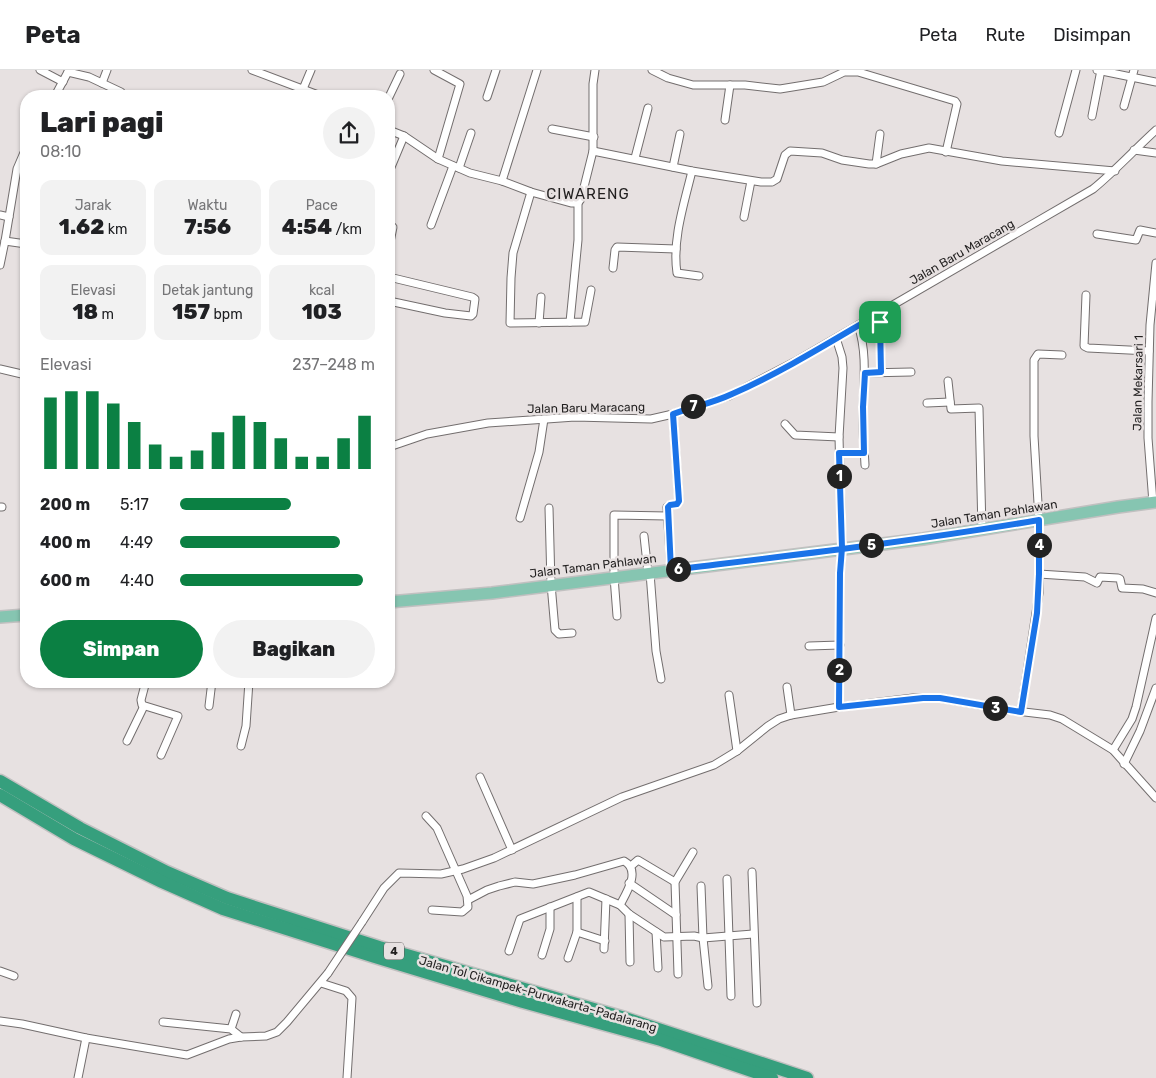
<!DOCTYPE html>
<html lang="id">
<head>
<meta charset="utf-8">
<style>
	:root { --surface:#fff; --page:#f2f2f2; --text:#202124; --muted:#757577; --line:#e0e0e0; --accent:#0b8043 }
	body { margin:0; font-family:Rubik,sans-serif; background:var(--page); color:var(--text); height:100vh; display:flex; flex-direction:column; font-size:19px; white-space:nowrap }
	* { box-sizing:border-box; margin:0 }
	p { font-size:16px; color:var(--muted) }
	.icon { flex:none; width:28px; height:28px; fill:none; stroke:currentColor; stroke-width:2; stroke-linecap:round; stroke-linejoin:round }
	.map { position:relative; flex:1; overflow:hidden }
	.details { position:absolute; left:20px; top:20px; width:375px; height:598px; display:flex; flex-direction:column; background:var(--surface); border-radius:20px; box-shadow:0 1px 4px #0004 }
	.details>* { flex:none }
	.pin { position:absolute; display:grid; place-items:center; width:42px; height:42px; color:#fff; margin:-21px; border-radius:10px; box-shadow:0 2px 8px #0006 }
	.km { position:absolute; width:25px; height:25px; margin:-12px; border-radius:50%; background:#222; color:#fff; font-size:14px; line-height:25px; text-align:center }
	.round { display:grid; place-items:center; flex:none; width:52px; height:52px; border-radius:26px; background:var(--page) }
	.head { display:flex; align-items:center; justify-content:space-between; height:85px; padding:0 20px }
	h1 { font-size:28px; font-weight:800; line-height:38px }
	.figures { display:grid; grid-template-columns:repeat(3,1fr); gap:8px; height:85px; padding:5px 20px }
	.figures div { display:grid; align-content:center; border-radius:12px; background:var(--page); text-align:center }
	.figures b { font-size:21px; font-weight:800 }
	.figures small { font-size:14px; font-weight:400 }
	.figures p { font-size:14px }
	.chart { height:140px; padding:10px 20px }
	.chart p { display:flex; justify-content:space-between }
	.chart svg { width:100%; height:90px; margin-top:5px; stroke:var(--accent); stroke-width:6 }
	.action { display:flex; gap:10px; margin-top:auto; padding:10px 20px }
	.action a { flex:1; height:58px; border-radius:30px; background:var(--accent); color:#fff; font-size:20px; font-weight:800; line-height:58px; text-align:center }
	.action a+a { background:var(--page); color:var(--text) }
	ul { padding:0 20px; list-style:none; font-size:16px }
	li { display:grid; grid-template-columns:80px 60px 1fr; align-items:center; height:38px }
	li i { height:12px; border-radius:6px; background:var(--accent) }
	header { display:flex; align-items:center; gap:30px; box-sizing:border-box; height:70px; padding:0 25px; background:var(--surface); border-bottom:1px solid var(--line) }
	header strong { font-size:24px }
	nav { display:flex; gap:28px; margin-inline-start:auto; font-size:18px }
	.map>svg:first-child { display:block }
</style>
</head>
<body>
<header>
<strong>Peta</strong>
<nav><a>Peta</a><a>Rute</a><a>Disimpan</a></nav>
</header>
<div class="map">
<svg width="1156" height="1008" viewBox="0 0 1156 1008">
	<rect width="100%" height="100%" fill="#e7e1e1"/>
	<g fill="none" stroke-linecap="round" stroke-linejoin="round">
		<defs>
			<g id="street">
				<path d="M40 0 63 12"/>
				<path d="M252 0 321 26"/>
				<path d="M434 0 460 14 438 89"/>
				<path d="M652 0 668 8 693 15H745L780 19 823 12 844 2H858L955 31 957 34 946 82"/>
				<path d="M1097 0 1156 12"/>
				<path d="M68 2 89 7 121 22"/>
				<path d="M102 13 107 0"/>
				<path d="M303 19 311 0"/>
				<path d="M55 26 69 0"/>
				<path d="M389 27 400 4"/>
				<path d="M487 27 496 0"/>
				<path d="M1124 36 1134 0"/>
				<path d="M1092 46 1101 0"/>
				<path d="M725 50 730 15"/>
				<path d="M552 59 594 67"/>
				<path d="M389 60 404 66 438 89 470 103 502 111 531 122 571 133H578L581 129 593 81 692 101 761 112H772L777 109 785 85 790 81 822 83 842 90 869 94H876L901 84 929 78 1002 91 1115 101"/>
				<path d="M1059 63 1076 0"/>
				<path d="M1134 80 1156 83"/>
				<path d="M593 81V14L595 0"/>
				<path d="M635 88 648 38"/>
				<path d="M876 94 880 64"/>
				<path d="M673 97 680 64"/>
				<path d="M459 98 471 63"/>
				<path d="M692 101C684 134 672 170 677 203L699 206"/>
				<path d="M389 102 404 66"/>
				<path d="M502 111 537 0"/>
				<path d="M531 122 513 183 511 208 510 253 585 252 591 220"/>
				<path d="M0 145 9 147"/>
				<path d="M744 147 751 111"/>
				<path d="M389 154 393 157 389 177"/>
				<path d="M431 155 453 96"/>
				<path d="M1097 164 1136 170 1140 160 1156 163"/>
				<path d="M5 171 26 174"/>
				<path d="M0 195 5 171 17 99 26 78"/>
				<path d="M613 198 615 180 617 177 676 179"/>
				<path d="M389 207 472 227 475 229 473 244 471 246 445 243 389 231"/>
				<path d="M1086 225 1084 276 1088 278 1149 281"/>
				<path d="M878 244 880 252 881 302"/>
				<path d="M570 252 578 170V133"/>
				<path d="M539 253 541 227"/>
				<path d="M858 255C867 281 864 310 863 337 862 356 864 376 865 395"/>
				<path d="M836 268 842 287 843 298 839 367 842 478 840 503 839 637"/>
				<path d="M0 299 26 305"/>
				<path d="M865 303 911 302"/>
				<path d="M948 311 951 339 979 338 982 460"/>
				<path d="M927 333 950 332"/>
				<path d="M785 354 795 365 839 367"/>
				<path d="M389 377 427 364 488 353 575 347 651 349 673 344 729 326 798 290 1093 119C1115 101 1134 80 1156 60"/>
				<path d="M839 383H864"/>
				<path d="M1153 433 1148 368V332L1150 255 1156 193"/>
				<path d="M0 437H2"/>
				<path d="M549 438 551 514 555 560 559 564 572 563"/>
				<path d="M520 448 539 382 544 349"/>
				<path d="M644 466 648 503"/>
				<path d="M671 500 667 437 670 435 677 434 679 431 673 344"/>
				<path d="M650 503 656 581 661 609"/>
				<path d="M1039 504 1085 507 1097 513 1100 507 1118 508 1120 509 1122 518 1143 519 1156 523"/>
				<path d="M617 546 614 507V445L667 446"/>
				<path d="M809 576 840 575"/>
				<path d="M146 611 141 630 142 635 178 646 161 685"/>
				<path d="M787 617 791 645"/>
				<path d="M729 625 737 681"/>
				<path d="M209 636 212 611"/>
				<path d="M1021 642 1039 523V450L1034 366V290L1038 284 1062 285"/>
				<path d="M127 671 144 636"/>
				<path d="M241 676 246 656 249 611"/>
				<path d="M1113 680 1132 649 1136 637 1156 548"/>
				<path d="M1124 694 1140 661 1156 618"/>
				<path d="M480 707 512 780"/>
				<path d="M426 746 437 758 467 826 468 837 462 842 432 840"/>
				<path d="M631 796 638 790 675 812"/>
				<path d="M752 802 757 933"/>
				<path d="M727 809 731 926"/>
				<path d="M629 813 676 845"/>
				<path d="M701 816 703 868 708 916"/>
				<path d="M468 830 487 820 499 816 515 812 533 814 575 805 624 791C641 800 627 822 620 835L629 844 664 867 694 866 703 868 753 864"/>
				<path d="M629 844 630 892"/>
				<path d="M362 852 384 818 399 803 441 804 463 799 494 788 622 727 714 695 737 681 768 656 779 649 791 645 839 637 913 628H940L1008 640 1050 645 1062 649 1113 680 1156 728"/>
				<path d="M577 862 605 871"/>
				<path d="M656 862 658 898"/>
				<path d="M604 879 606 829"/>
				<path d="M509 881 520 849 589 822 620 835"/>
				<path d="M542 885 550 859V837"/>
				<path d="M568 888 577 862V827"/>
				<path d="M0 901 14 906"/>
				<path d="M678 904 675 812 693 782"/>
				<path d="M321 913 346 921 352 928 347 1008"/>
				<path d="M0 951 22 954 86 968 187 985 229 969 241 967 266 966 277 962 287 952 328 903"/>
				<path d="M163 952 231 959 241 967"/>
				<path d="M231 959 236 944"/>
				<path d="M78 1008 86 968"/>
			</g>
			<g id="primary">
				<path d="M389 532 492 523 923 469 1118 437 1156 432"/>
				<path d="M0 547 26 545"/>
			</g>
			<g id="highway">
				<path d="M0 711 80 758 167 802 227 828 379 877 625 948 807 1008"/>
				<path d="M0 725 74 769 162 812 223 839 375 887 523 932 661 970 772 1008"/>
			</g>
		</defs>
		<!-- street casing -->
		<use href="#street" stroke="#736e6e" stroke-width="9"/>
		<!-- primary casing -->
		<use href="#primary" stroke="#c1c0c0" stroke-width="14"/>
		<!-- highway casing -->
		<use href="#highway" stroke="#c1c0c0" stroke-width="15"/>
		<!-- street -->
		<use href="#street" stroke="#fff" stroke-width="7"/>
		<!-- primary -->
		<use href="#primary" stroke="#86c5b1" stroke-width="11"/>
		<!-- highway -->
		<use href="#highway" stroke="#369f7d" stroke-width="12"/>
		<defs>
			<path id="street-bridge" d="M328 903 362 852"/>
		</defs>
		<!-- street-bridge casing -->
		<use href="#street-bridge" stroke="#736e6e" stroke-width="9" stroke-linecap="butt"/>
		<!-- street-bridge -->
		<use href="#street-bridge" stroke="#fff" stroke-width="7"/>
	</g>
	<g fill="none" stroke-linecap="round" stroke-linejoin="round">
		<defs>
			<path id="route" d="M880 252 881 302 865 303 863 337 864 383H839L842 478 840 503 839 637 923 628H940L1021 642 1037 543 1039 504V450C917 471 794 485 671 500L668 437 670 435 677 434 679 431 673 344C693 337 713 333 732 324 782 302 830 272 878 244L880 252"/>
		</defs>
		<!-- route casing -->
		<use href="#route" stroke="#fff" stroke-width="10"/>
		<!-- route -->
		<use href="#route" stroke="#1a73e8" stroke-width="6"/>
	</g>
	<g text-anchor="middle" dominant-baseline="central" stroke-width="5" stroke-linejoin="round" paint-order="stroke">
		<!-- shield labels -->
		<rect fill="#e7e1e1" stroke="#5c5959" stroke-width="1" x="384" y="872.5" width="20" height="17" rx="4"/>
		<g font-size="11" font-weight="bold" fill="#211f1f">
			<text x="394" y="881">4</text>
		</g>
		<!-- street labels -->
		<g font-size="12" fill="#211f1f" stroke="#e7e1e1">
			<text transform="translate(962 182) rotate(-30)">Jalan Baru Maracang</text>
			<text transform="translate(1138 313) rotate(-89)">Jalan Mekarsari 1</text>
			<text transform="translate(586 338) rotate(-1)">Jalan Baru Maracang</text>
			<text transform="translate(994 444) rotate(-9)">Jalan Taman Pahlawan</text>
			<text transform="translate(593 496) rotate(-7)">Jalan Taman Pahlawan</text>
			<text transform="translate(538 924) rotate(16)">Jalan Tol Cikampek–Purwakarta–Padalarang</text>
		</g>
		<!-- quarter labels -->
		<g font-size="15" letter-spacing="1" fill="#211f1f" stroke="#e7e1e1">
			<text x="588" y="124">CIWARENG</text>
		</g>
	</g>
</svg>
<div class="pin" style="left:880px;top:252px;background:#1e9e55"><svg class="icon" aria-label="arrive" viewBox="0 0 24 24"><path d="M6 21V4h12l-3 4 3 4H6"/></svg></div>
<b class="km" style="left:839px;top:406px">1</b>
<b class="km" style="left:839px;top:600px">2</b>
<b class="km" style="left:995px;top:638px">3</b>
<b class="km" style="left:1039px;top:475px">4</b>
<b class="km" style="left:871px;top:475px">5</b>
<b class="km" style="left:678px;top:499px">6</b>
<b class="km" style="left:693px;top:336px">7</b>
<section class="details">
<div class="head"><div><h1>Lari pagi</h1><p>08:10</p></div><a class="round"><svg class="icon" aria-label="share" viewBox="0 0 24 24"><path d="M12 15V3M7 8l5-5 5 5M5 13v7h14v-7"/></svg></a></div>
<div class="figures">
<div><p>Jarak</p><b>1.62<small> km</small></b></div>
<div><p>Waktu</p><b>7:56</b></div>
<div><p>Pace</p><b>4:54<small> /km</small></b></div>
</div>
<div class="figures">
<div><p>Elevasi</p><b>18<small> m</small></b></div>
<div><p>Detak jantung</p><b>157<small> bpm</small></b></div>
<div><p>kcal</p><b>103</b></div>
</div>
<div class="chart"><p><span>Elevasi</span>237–248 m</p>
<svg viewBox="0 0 160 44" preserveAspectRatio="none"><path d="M5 44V9M15 44V6M25 44V6M35 44V12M45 44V21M55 44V32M65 44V38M75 44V35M85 44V26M95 44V18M105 44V21M115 44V29M125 44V38M135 44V38M145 44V29M155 44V18"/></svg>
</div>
<ul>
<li><b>200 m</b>5:17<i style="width:57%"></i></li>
<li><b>400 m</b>4:49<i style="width:82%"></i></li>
<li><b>600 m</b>4:40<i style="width:94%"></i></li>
</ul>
<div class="action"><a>Simpan</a><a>Bagikan</a></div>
</section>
</div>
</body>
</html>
